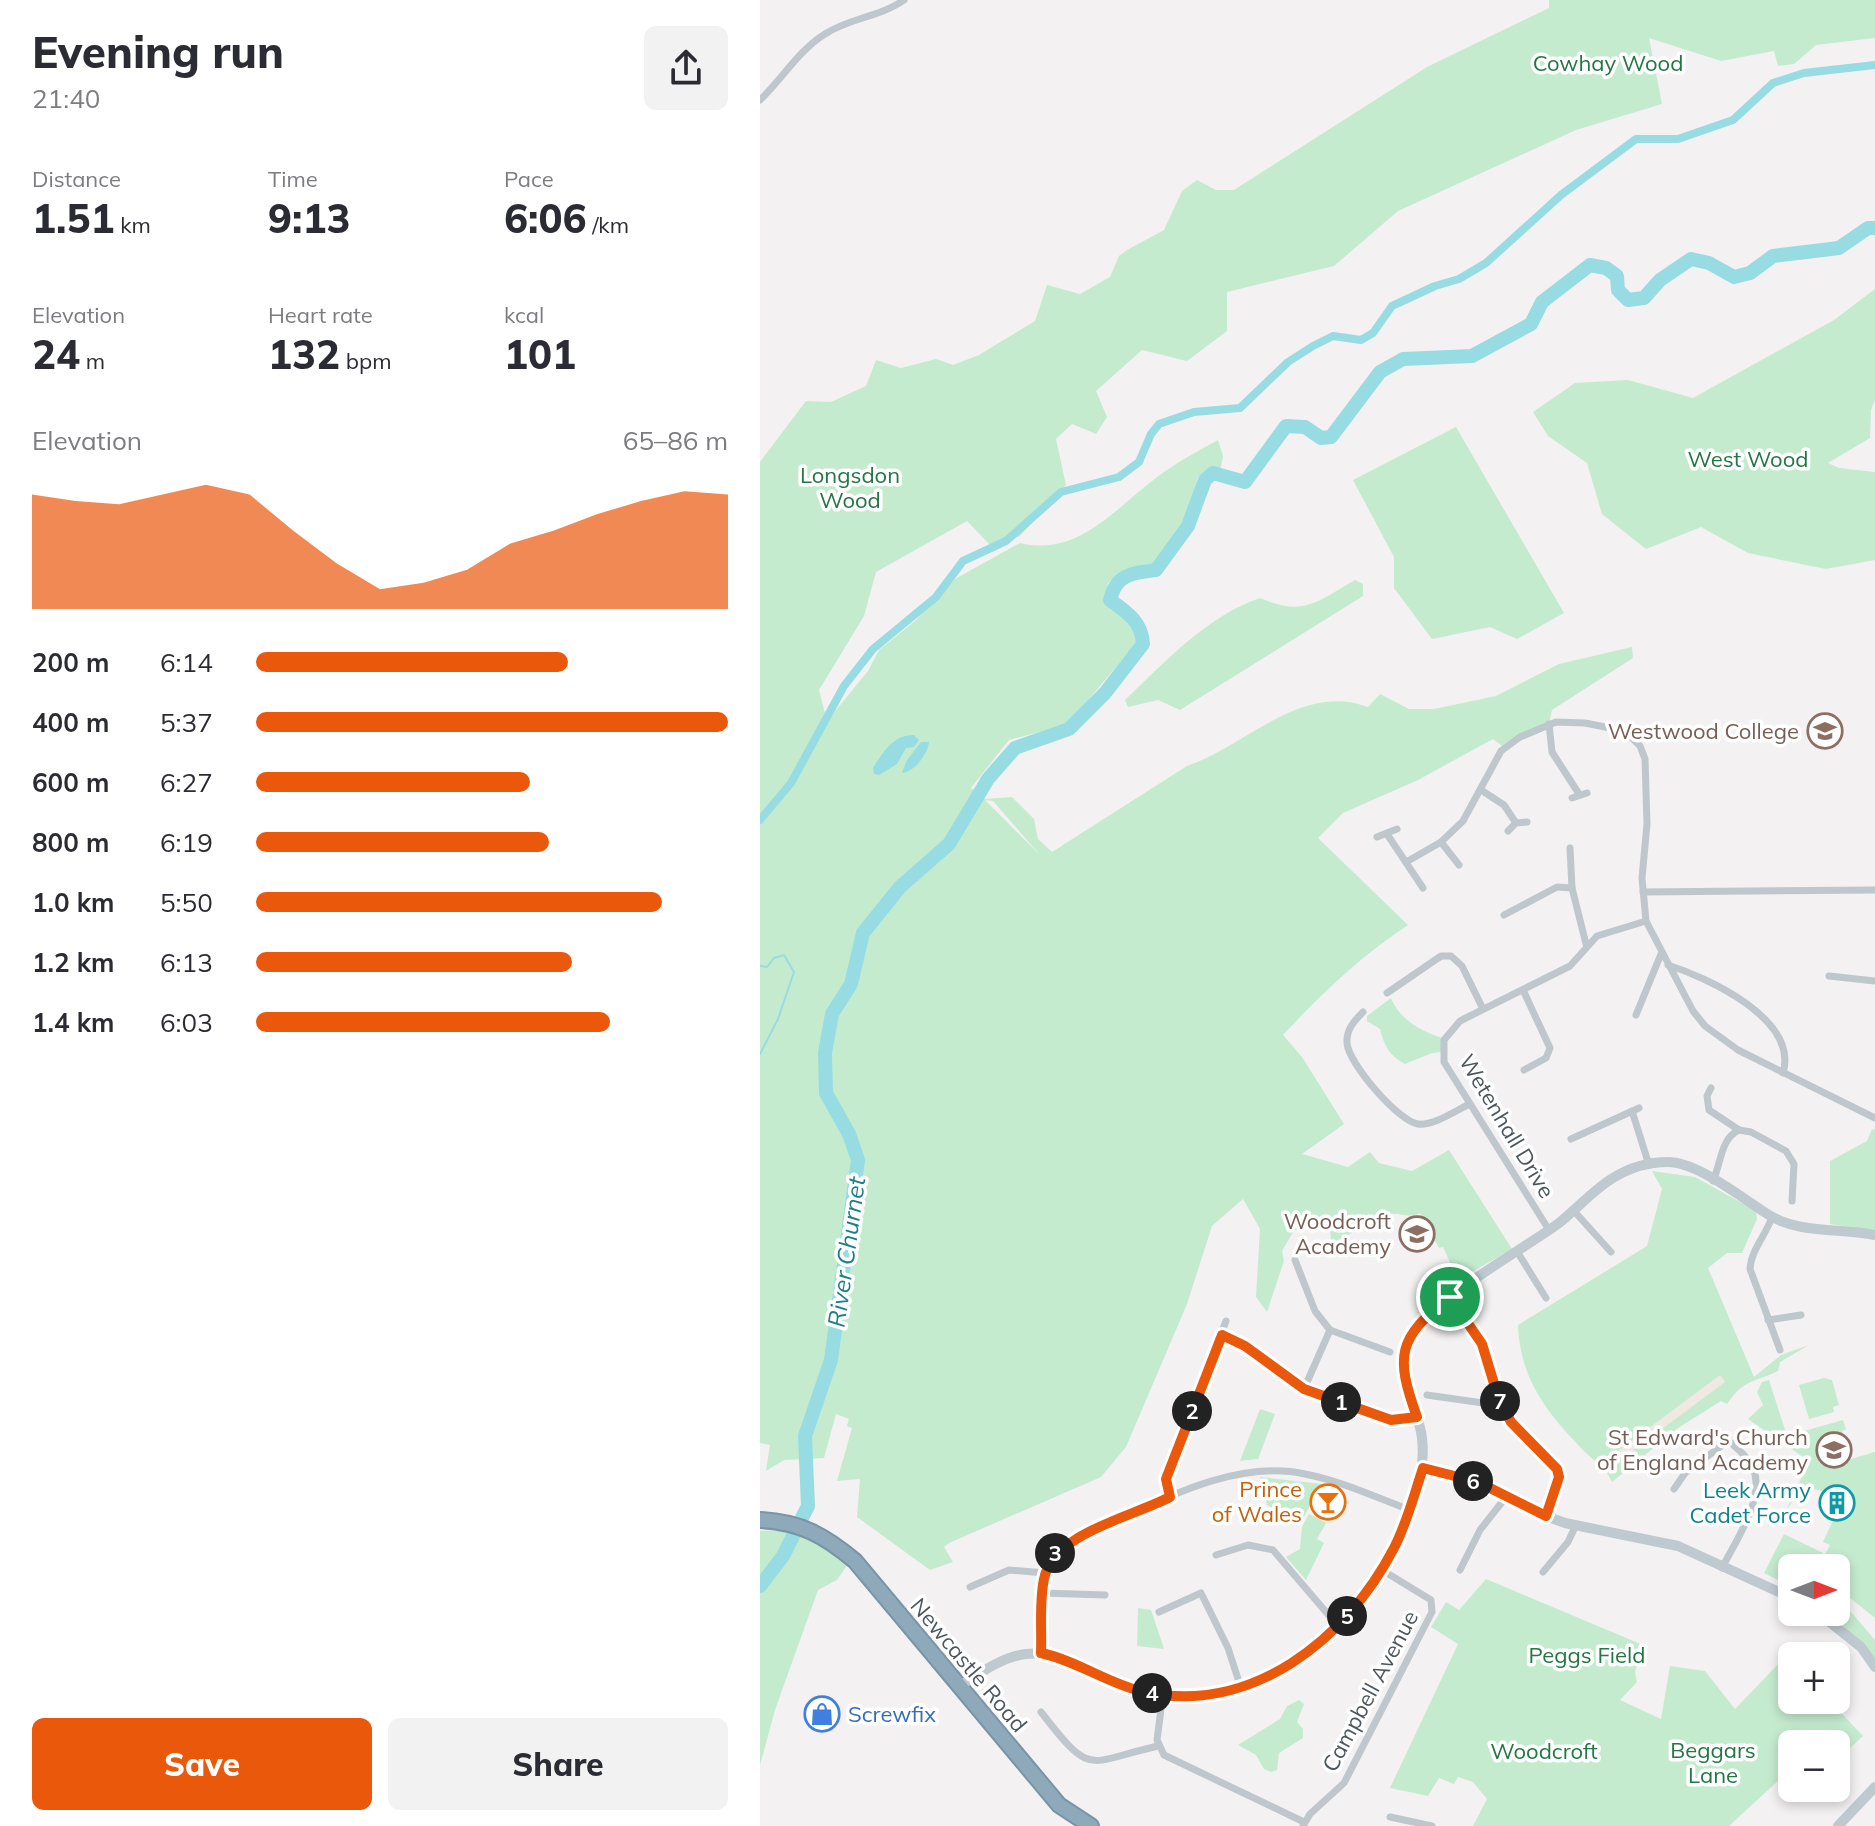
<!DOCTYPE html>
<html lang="en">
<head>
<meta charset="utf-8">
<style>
	:root { --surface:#fff; --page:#f2f2f3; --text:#2b2b33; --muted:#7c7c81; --accent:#ea580c }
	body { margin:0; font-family:Mulish,sans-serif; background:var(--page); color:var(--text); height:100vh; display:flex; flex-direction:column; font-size:30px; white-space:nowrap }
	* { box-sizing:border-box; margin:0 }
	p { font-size:26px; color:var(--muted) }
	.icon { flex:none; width:44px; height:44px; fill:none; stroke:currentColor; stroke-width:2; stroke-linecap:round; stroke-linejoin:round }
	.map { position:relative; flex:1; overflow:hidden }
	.side { display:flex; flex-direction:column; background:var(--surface); width:760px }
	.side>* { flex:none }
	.needle { width:52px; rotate:90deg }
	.tools { position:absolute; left:1018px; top:1554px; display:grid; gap:16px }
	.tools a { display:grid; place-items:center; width:72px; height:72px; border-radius:12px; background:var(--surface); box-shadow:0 4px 12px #0003; font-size:40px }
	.pin { position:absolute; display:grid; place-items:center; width:68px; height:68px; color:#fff; margin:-34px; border:4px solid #fff; border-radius:50%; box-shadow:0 2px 8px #0007 }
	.km { position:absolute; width:40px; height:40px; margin:-20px; border-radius:50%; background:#222; color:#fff; font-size:22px; line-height:40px; text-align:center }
	.round { display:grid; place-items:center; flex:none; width:84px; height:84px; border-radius:12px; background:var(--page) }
	.summary { display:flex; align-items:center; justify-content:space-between; height:136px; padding:0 32px }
	h1 { font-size:44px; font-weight:800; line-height:60px }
	.metrics { display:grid; grid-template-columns:repeat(3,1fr); gap:12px; height:136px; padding:8px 32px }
	.metrics div { display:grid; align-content:center }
	.metrics b { font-size:40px; font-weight:800 }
	.metrics small { font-size:22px; font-weight:400 }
	.metrics p { font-size:22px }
	.chart { height:224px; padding:16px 32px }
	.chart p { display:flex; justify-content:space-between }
	.chart svg { width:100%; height:144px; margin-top:8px; fill:var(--accent); opacity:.7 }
	.action { display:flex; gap:16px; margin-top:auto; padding:16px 32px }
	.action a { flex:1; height:92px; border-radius:12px; background:var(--accent); color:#fff; font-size:32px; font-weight:800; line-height:92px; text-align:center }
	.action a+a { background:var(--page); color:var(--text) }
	ul { padding:0 32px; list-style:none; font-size:26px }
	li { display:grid; grid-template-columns:128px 96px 1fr; align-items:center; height:60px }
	li i { height:20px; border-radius:10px; background:var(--accent) }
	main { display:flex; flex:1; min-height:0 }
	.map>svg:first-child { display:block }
</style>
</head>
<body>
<main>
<section class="side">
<div class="summary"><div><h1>Evening run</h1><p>21:40</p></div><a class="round"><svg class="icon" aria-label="share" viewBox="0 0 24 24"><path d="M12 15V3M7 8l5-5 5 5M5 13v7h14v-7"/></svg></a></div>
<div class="metrics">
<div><p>Distance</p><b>1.51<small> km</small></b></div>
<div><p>Time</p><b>9:13</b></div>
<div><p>Pace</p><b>6:06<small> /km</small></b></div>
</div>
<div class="metrics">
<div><p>Elevation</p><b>24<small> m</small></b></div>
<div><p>Heart rate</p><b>132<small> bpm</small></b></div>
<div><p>kcal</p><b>101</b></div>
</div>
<div class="chart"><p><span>Elevation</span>65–86 m</p>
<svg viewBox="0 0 160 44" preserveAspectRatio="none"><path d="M0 44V9L10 11L20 12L30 9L40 6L50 9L60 20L70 30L80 38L90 36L100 32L110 24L120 20L130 15L140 11L150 8L160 9V44z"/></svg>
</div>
<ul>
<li><b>200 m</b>6:14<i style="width:66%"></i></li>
<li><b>400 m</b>5:37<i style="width:100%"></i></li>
<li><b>600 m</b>6:27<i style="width:58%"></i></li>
<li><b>800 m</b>6:19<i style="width:62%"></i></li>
<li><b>1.0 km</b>5:50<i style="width:86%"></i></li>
<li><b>1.2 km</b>6:13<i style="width:67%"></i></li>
<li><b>1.4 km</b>6:03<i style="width:75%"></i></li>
</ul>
<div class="action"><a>Save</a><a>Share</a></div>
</section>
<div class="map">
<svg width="1115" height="1826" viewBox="0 0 1115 1826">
	<rect width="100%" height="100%" fill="#f3f1f1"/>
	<!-- green -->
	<g fill="#c5ebcf" fill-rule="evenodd">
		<path d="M789 0H1115V38L1056 45 1034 64 1018 66 1014 51 961 61 889 38 902 104 816 130 638 211 574 266 467 292V331L427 361 382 350 336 391 347 417 336 434 312 424 296 439 306 485 260 536 231 546 207 521 116 572 104 616 59 690 67 721 108 671 119 650 155 621 195 579 260 543C321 558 358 504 404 472 421 460 440 450 458 440L463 456 460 471H445L438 477 425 520 396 566 361 572 348 583 346 598 376 631 377 642 319 711 302 726 249 740 211 788 225 799 252 797 274 819 278 839 292 852 427 766C486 746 541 682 608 707L620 694 649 709H674L736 696 799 664 872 647 873 658 792 710 789 724 745 748 733 739 658 780 583 813 558 838 648 925C600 957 562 993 523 1035L542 1057 584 1124 542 1154 588 1167 610 1152 619 1163 652 1171 689 1150 752 1249 698 1280 683 1247 679 1248 660 1213C649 1219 640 1212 629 1214 606 1218 587 1235 572 1252L569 1218 549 1219 533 1232 522 1251 524 1261 507 1312 496 1297 500 1229 483 1199 452 1226 427 1304 366 1447 341 1477 189 1543 184 1547 193 1562 170 1570 97 1517 100 1479 77 1481 92 1428 87 1426 89 1419 76 1414 64 1458 24 1460 6 1471 10 1445 0 1443V462L46 401 71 402 106 386 116 360 141 368 176 359 193 365 219 355 275 321 287 285 320 294 350 277 359 256 367 250 404 230 422 191 437 180 456 190H474L667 67 789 8ZM226 800 233 801 280 855 226 801Z"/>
		<path d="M1115 289V400L1111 410 1110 438 1068 463 1079 468 1115 472V560L1066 569 988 553 941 527 886 549 842 514 827 463 788 436 773 412 815 383 868 380 933 398 1074 320Z"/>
		<path d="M696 427 804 613 757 639 730 627 672 639 634 588V557L593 480Z"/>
		<path d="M595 580 603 584V596L420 710 398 700 368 707 365 700C405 662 447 616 500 598 543 617 557 602 595 580Z"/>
		<path d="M631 998C640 1021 663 1032 685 1039L682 1052 672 1053 645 1064C630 1056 624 1046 620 1029L607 1021V1016Z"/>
		<path d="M1112 1129 1115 1130V1231L1070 1224V1161L1107 1141Z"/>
		<path d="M892 1171 935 1177 996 1211 997 1219 982 1253H967L948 1268 994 1377 1021 1355 1049 1345 1020 1362 1018 1371C994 1383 985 1378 967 1404L961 1401 918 1428 852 1482C845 1467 835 1462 823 1450 787 1413 760 1379 758 1325L887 1246 902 1189Z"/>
		<path d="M1064 1378 1072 1380 1079 1405 1073 1407 1074 1412 1049 1419 1039 1385Z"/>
		<path d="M1009 1380 1027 1436 1083 1420 1086 1429 1082 1431 1091 1459 1115 1452V1618L1080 1590 1076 1594V1568H1058L1070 1545 1063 1542 1083 1499 1043 1485 1026 1511 1049 1461 988 1419 1003 1405 997 1392 1002 1382Z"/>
		<path d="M500 1409 515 1414 498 1459 480 1461Z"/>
		<path d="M500 1477 562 1484 540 1524 507 1505Z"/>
		<path d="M549 1514 566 1523 557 1539 564 1543 546 1580 526 1557 540 1549 542 1527Z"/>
		<path d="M0 1531C36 1529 62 1540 88 1564L77 1580 58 1590 15 1710 0 1765Z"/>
		<path d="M1024 1534 1063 1553 1056 1568H1032V1587L1004 1573Z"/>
		<path d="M726 1579 883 1645 875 1672 877 1682 860 1700 901 1719 910 1666 945 1671 975 1709 1026 1656 1032 1662V1700H1069L1103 1736 1076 1761V1744H1032V1768L969 1826H713L727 1799 713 1782 698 1777 694 1784 679 1778 668 1796 630 1788 698 1644 671 1627 686 1602 699 1610Z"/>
		<path d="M1084 1604 1115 1640V1661L1079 1621 1076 1608Z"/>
		<path d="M378 1608 391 1610 404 1649 377 1646Z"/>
		<path d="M539 1700 544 1704 537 1722 543 1729V1738L519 1753 517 1770 511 1772 504 1769 496 1755 478 1745 520 1719 527 1706Z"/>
	</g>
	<!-- sand -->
	<path fill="#efe9e1" d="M960 1375 965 1382 855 1464 850 1457Z"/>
	<!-- water -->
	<g fill="#97dce3">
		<path d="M154 735 159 740 154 747 146 748 137 764 119 775 114 774 113 768C123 752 134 734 154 735Z"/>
		<path d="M161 742H169C168 754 154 772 142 773L147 760Z"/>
	</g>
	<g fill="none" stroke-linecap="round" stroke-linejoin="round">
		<!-- stream -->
		<path stroke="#97dce3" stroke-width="2" d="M0 966 7 967 14 958 24 955 34 972 18 1019 0 1054"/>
		<!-- canal -->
		<path stroke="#97dce3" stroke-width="8" d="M0 820 31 783 84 686 113 649 176 597 203 561 246 541 301 492 359 477 379 462 391 434 399 424 434 412 480 408 528 362 553 346 573 336 601 340 613 333 632 306 675 286 699 279 726 263 801 195 876 139H918L973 120 1013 83 1044 73 1115 65"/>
		<!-- river -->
		<path stroke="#97dce3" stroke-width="14" d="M0 1586 23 1556 48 1506 45 1436 71 1360 98 1160 89 1134 66 1093 65 1053 72 1014 91 984 103 933 140 887 189 844 228 779 255 748 309 729 345 693 383 644C382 622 367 612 350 600 356 574 372 573 396 570L428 526 445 480 453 473 485 482 526 426 545 427 561 438 571 437 620 372 643 359 712 356 771 324 782 302 830 265 846 268 857 276 858 290 868 300 884 298 900 280 931 259 949 263 974 277 990 273 1013 256 1079 248 1108 228H1115"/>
		<defs>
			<path id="highway" d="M0 1520C40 1522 64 1535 95 1561L299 1805 331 1826"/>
		</defs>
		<!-- highway casing -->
		<use href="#highway" stroke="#7994a6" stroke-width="18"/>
		<!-- street -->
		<g stroke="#bec7cc" stroke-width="7">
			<path d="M0 100C22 79 39 50 65 34 89 18 120 17 144 0"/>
			<path d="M789 724 792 752 819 794"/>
			<path d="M721 790 744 805 756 823"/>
			<path d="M812 798 827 793"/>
			<path d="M748 831 756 823 767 822"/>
			<path d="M627 834 663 888"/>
			<path d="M617 837 637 829"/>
			<path d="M681 842 699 865"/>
			<path d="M810 848 812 888 826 944"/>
			<path d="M648 861 681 842 703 821 741 751 760 737 796 722 825 723 865 731 880 746 885 759 887 824 882 878 886 921 933 1011 945 1026 978 1050 1115 1118"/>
			<path d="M883 892 1115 890"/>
			<path d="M744 915 797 887 812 888"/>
			<path d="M908 965C948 978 1039 1019 1023 1073"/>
			<path d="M1069 976 1115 981"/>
			<path d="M763 990 790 1048 786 1058 764 1070"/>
			<path d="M627 993 681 956H691L702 966 723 1009"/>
			<path d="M603 1012C594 1021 586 1030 587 1043 588 1063 639 1122 658 1124 674 1126 696 1110 710 1104"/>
			<path d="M876 1015 901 954"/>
			<path d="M951 1088 947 1096 949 1110 979 1130 991 1132 1026 1151 1034 1164 1032 1201"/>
			<path d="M872 1111 889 1165"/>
			<path d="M811 1139 879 1108"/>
			<path d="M953 1181C961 1163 961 1138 979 1130"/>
			<path d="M814 1211 851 1252"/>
			<path d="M1012 1217C1006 1235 991 1250 990 1269L1020 1350"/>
			<path d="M789 1230 684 1062V1040L700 1021 810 966 837 936 886 921"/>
			<path d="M758 1253 786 1298"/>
			<path d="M535 1260 555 1311 570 1330 630 1352"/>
			<path d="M690 1297 722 1344 739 1400 751 1422 797 1469 799 1477 786 1516"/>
			<path d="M1008 1320 1041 1315"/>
			<path d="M462 1335 485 1346 544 1389 631 1420 657 1417"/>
			<path d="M544 1389 570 1330"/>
			<path d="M667 1395 723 1403 739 1400"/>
			<path d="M914 1489 925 1473 968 1441"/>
			<path d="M410 1497 406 1479 466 1321"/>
			<path d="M456 1555 488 1545 513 1550 578 1626"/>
			<path d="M962 1568C975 1542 1006 1498 993 1468 987 1455 974 1446 963 1436"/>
			<path d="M700 1570 720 1530 746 1497"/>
			<path d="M783 1572 808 1542 816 1525"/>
			<path d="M210 1587 249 1570 285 1573"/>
			<path d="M283 1593 345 1595"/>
			<path d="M399 1612 441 1593 468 1648 481 1688"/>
			<path d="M281 1653C282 1614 273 1562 314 1540 384 1511 467 1457 545 1474 581 1481 615 1497 650 1510"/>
			<path d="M403 1694 397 1740 404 1755 544 1822"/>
			<path d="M281 1712C333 1779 326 1762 398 1746"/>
			<path d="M630 1817 672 1826"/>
			<path d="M543 1826 550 1814 584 1783 672 1612 671 1600 622 1570"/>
		</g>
		<!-- secondary -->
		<g stroke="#bfc9d0" stroke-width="10">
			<path d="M663 1468 718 1482 766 1509 805 1523 918 1546 1032 1598"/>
			<path d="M1057 1612 1101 1647 1115 1667"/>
			<path d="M198 1687C219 1674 241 1657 266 1654 301 1650 332 1671 363 1684 414 1706 482 1696 529 1667 595 1625 671 1520 662 1438 659 1409 636 1381 644 1352 657 1305 759 1253 799 1223 818 1208 833 1190 853 1178 869 1168 889 1162 908 1162 938 1162 983 1199 1009 1215 1040 1234 1080 1228 1115 1235"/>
			<path d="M1078 1826 1115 1787"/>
		</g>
		<!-- highway -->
		<use href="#highway" stroke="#8ea9ba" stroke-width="14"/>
	</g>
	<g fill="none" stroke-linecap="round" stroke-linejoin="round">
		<defs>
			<path id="route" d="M690 1297 722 1344 739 1400 751 1422 797 1469 799 1477 786 1516 718 1482 663 1468C654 1495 647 1523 634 1548 586 1640 492 1715 384 1692 348 1684 318 1661 281 1653 282 1629 279 1602 284 1579 293 1533 372 1517 410 1497L406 1479 462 1335 485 1346 544 1389 631 1420 657 1417C635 1356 637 1338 690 1297Z"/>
		</defs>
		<!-- route casing -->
		<use href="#route" stroke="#fff" stroke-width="16"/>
		<!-- route -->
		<use href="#route" stroke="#ea580c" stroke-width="10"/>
	</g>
	<!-- icons -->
	<defs>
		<symbol id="school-ring" viewBox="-11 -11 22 22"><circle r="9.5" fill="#fff" stroke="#8d6e63" stroke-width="1.5"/><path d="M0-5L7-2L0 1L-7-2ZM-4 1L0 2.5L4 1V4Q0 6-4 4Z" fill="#8d6e63"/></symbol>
		<symbol id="bar-ring" viewBox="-11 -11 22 22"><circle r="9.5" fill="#fff" stroke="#e8710a" stroke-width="1.5"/><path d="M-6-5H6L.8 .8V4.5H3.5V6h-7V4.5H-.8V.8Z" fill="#e8710a"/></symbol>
		<symbol id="building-ring" viewBox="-11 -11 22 22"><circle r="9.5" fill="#fff" stroke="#0f9aa8" stroke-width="1.5"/><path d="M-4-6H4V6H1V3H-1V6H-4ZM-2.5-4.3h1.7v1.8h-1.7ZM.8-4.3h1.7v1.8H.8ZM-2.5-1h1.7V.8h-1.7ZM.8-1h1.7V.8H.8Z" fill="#0f9aa8"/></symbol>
		<symbol id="shop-ring" viewBox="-11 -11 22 22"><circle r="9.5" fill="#fff" stroke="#3f7fe0" stroke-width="1.5"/><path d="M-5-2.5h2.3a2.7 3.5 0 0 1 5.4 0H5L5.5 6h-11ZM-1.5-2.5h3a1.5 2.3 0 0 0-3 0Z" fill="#3f7fe0"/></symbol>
	</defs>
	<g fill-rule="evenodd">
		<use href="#school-ring" x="1045" y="711" width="40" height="40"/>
		<use href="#school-ring" x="637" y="1214" width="40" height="40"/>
		<use href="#school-ring" x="1054" y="1430" width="40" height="40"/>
		<use href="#bar-ring" x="548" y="1482" width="40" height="40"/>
		<use href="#building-ring" x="1057" y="1483" width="40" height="40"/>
		<use href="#shop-ring" x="42" y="1694" width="40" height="40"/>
	</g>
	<g text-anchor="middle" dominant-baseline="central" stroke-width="7" stroke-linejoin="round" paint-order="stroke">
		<!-- park labels -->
		<g font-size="22" fill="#227743" stroke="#fff">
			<text x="848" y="63">Cowhay Wood</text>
			<text x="988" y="459">West Wood</text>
			<text x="90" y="475">Longsdon<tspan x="90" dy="25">Wood</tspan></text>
			<text x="827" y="1655">Peggs Field</text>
			<text x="953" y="1750">Beggars<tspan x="953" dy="25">Lane</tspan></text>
			<text x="784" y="1751">Woodcroft</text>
		</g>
		<!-- education labels -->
		<g font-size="22" fill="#785e54" stroke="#fff" text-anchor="end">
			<text x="1039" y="731">Westwood College</text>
			<text x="631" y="1221">Woodcroft<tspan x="631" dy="25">Academy</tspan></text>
			<text x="1048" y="1437">St Edward's Church<tspan x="1048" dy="25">of England Academy</tspan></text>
		</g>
		<!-- street labels -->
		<g font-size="22" fill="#4b565c" stroke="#fff">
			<text transform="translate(747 1126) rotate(59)">Wetenhall Drive</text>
			<text transform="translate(209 1665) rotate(50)">Newcastle Road</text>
			<text transform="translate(610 1691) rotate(-62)">Campbell Avenue</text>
		</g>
		<!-- food labels -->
		<g font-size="22" fill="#c56008" stroke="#fff" text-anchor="end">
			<text x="542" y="1489">Prince<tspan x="542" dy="25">of Wales</tspan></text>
		</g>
		<!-- culture labels -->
		<g font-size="22" fill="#0d838f" stroke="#fff" text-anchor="end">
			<text x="1051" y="1490">Leek Army<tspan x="1051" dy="25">Cadet Force</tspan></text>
		</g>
		<!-- shop labels -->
		<g font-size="22" fill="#366cbe" stroke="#fff" text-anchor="start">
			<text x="88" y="1714">Screwfix</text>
		</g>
		<!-- water labels -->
		<g font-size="24" font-style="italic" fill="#1a7f89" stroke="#fff">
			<text transform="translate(86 1252) rotate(-82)">River Churnet</text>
		</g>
	</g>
</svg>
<div class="tools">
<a><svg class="needle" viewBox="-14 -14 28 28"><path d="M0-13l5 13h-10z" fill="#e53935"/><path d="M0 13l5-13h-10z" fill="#7c7c81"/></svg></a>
<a>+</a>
<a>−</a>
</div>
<div class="pin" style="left:690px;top:1297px;background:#1e9e55"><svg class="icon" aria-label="arrive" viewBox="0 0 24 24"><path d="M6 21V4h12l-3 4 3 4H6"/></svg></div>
<b class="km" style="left:581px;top:1402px">1</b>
<b class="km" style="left:432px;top:1411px">2</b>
<b class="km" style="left:295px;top:1553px">3</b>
<b class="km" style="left:392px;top:1693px">4</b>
<b class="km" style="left:587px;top:1616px">5</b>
<b class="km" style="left:713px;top:1481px">6</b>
<b class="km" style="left:740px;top:1401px">7</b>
</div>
</main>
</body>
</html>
